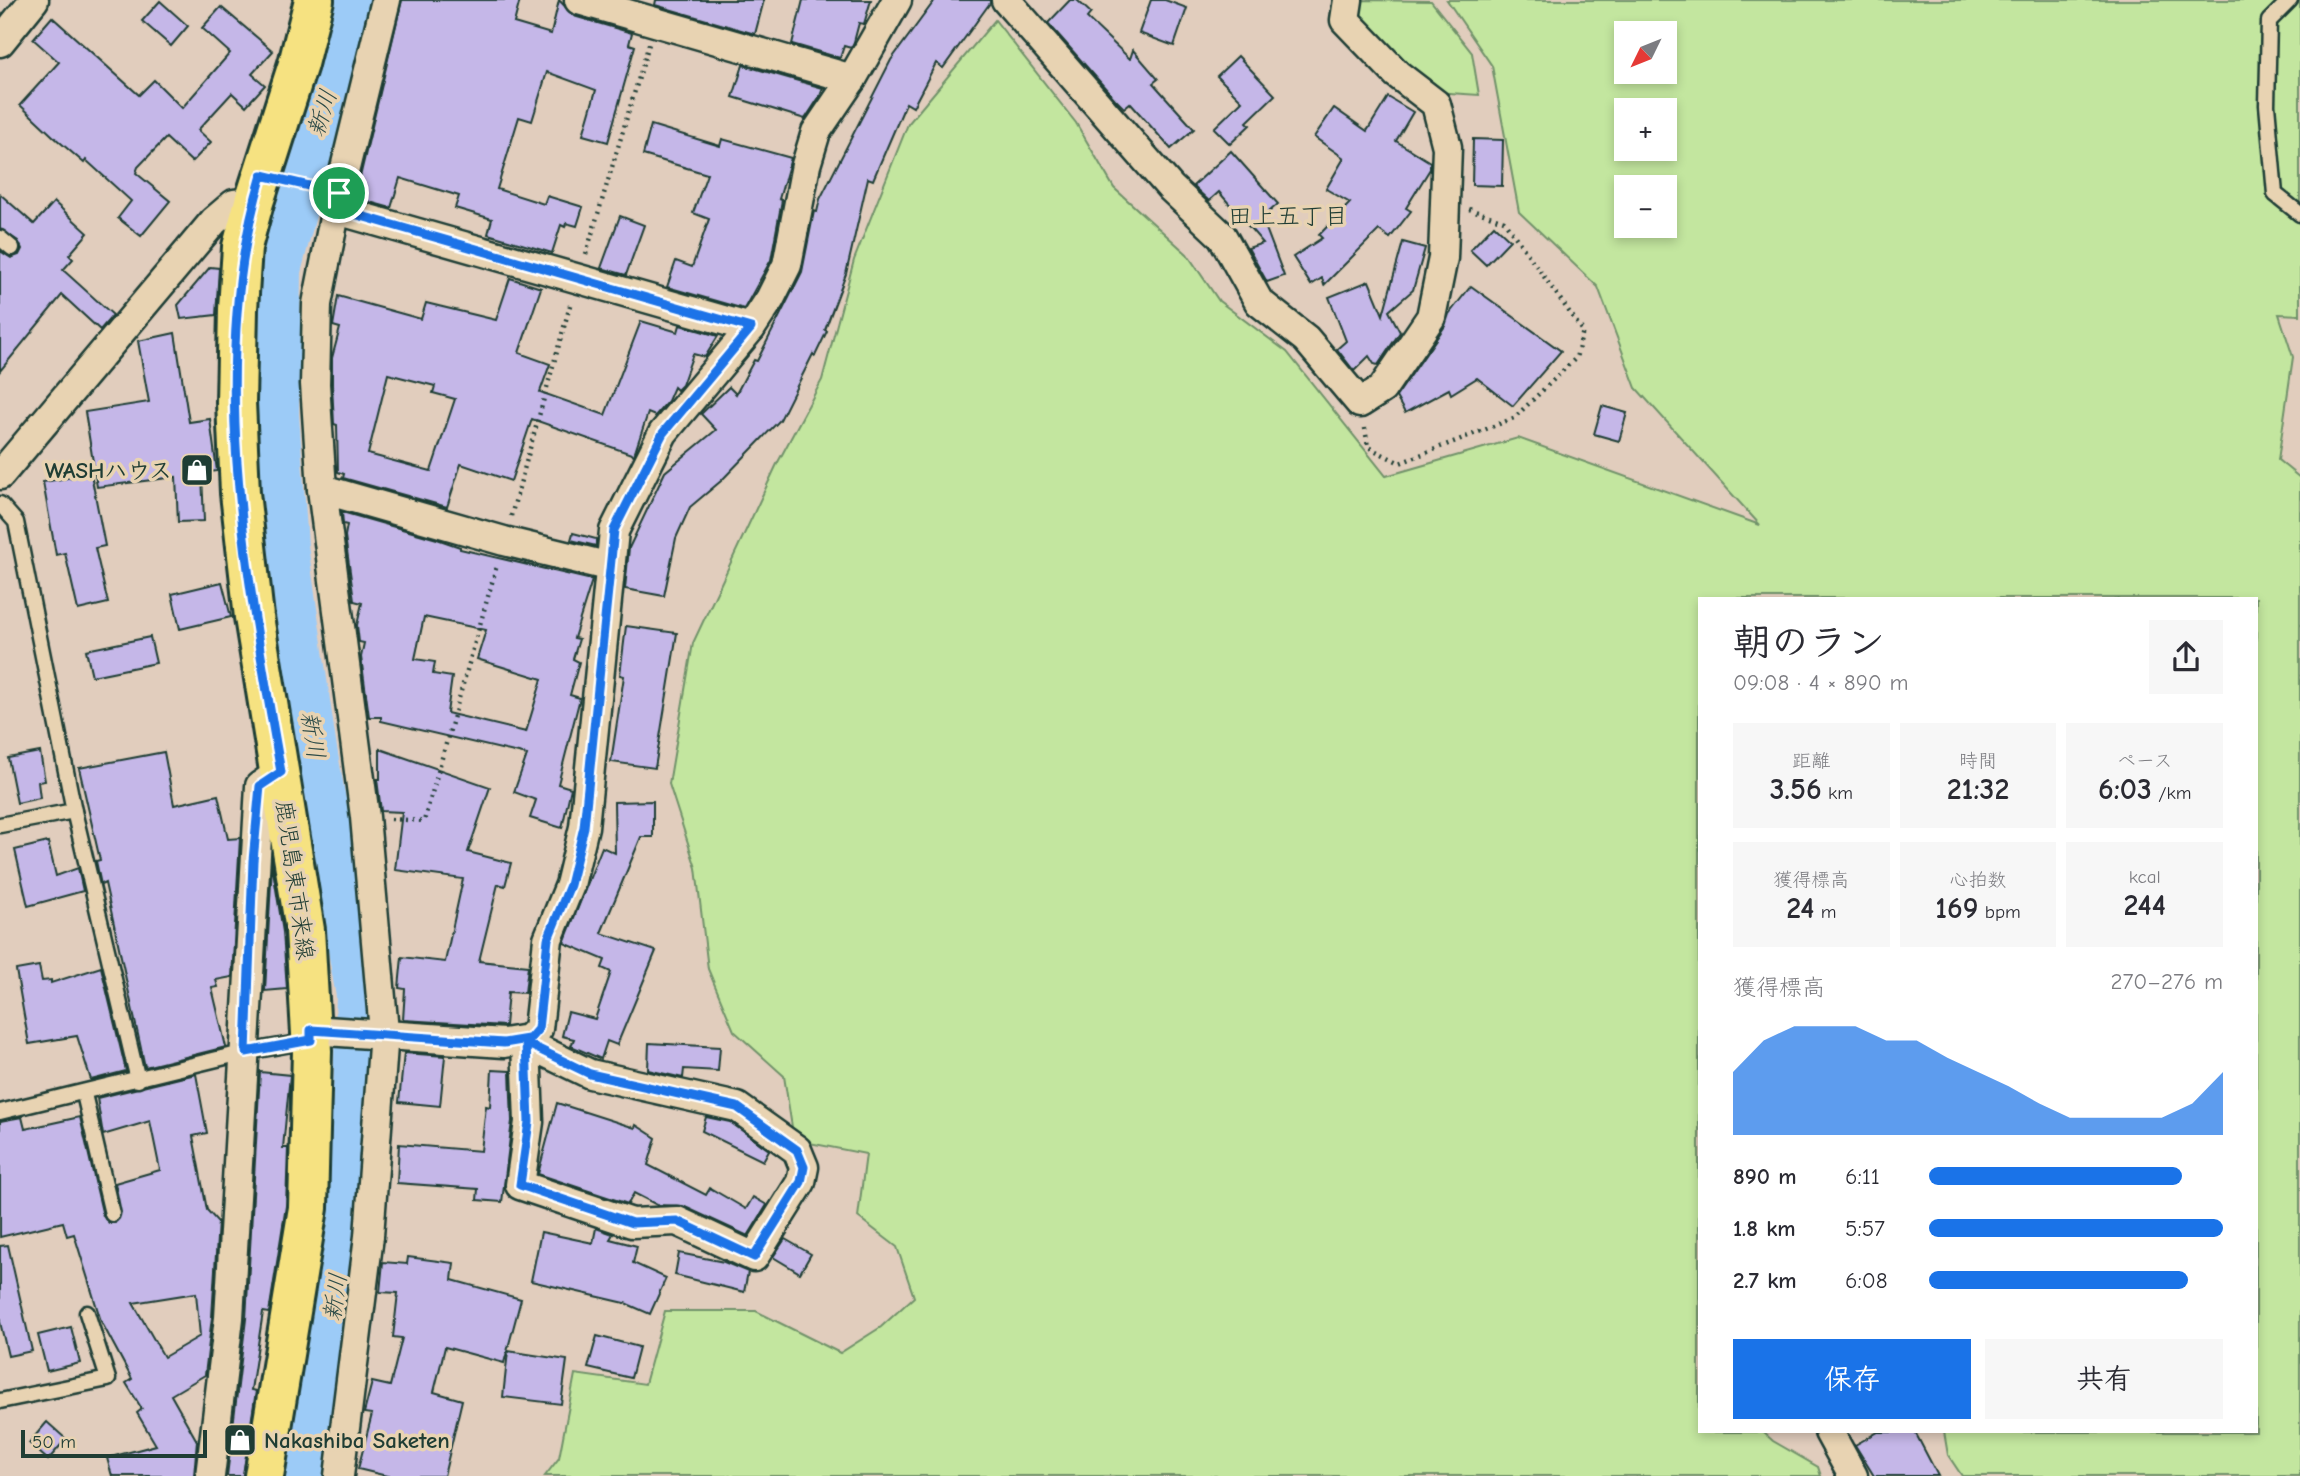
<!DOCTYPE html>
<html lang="ja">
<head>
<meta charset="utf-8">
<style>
	:root { --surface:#fff; --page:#f7f7f7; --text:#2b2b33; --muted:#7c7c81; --accent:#1a73e8 }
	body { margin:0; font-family:"Comic Neue","Klee One",sans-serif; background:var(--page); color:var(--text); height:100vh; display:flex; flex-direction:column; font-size:26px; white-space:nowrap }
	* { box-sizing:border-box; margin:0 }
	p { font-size:23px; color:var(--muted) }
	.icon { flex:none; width:38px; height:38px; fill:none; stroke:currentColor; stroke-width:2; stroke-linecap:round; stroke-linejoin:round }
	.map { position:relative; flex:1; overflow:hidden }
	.panel { position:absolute; left:1698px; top:597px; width:560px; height:836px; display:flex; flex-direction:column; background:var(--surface); border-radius:0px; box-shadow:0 4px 10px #0003 }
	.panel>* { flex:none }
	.needle { width:46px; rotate:227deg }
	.tools { position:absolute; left:1614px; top:21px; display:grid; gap:14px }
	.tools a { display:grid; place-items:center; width:63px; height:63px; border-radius:0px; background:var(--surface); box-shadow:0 4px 10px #0003; font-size:35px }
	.scale { position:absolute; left:21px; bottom:18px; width:186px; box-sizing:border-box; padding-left:7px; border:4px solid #1f3d34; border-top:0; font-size:19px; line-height:24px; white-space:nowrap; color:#1f3d34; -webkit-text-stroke:5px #e8d3b2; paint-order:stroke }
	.pin { position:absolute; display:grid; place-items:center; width:60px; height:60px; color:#fff; margin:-30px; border:4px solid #fff; border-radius:50%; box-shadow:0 2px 7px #0007 }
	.round { display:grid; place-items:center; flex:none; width:74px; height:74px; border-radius:0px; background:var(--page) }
	.overview { display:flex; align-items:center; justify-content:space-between; height:119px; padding:0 35px }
	h1 { font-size:38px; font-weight:700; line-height:52px }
	.figures { display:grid; grid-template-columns:repeat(3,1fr); gap:10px; height:119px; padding:7px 35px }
	.figures div { display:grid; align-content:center; border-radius:0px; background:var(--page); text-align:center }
	.figures b { font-size:30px; font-weight:700 }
	.figures small { font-size:19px; font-weight:400 }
	.figures p { font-size:19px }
	.chart { height:196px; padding:14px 35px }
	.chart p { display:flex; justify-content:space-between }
	.chart svg { width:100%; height:126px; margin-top:7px; fill:var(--accent); opacity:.7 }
	.cta { display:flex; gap:14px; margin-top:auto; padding:14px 35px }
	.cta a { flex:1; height:80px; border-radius:0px; background:var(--accent); color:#fff; font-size:28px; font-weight:700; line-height:80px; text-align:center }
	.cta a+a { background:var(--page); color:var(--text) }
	ul { padding:0 35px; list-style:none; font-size:23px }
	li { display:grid; grid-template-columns:112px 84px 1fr; align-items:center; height:52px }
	li i { height:18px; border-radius:9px; background:var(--accent) }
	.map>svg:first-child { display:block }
</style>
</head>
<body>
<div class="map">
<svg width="2300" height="1476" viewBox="0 0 2300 1476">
	<rect width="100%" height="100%" fill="#e1cdbd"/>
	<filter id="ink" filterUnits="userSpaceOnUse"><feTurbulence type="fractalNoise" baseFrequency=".0143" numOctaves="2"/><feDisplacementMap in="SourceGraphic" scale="14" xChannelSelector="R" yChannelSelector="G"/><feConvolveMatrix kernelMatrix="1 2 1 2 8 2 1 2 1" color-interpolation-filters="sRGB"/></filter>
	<g filter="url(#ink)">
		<!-- green -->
		<g fill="#c3e69f" stroke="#71926a" stroke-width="2" fill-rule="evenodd">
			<path d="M1364 0 1431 1 1472 53 1479 95 1434 92 1350 17Z"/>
			<path d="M1447 0H2300V315L2279 314 2293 357 2278 460 2300 478V1476H1962L1948 1455 1944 1432H2256V598H1699V1432H1763L1773 1441 1818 1467 1821 1476H545L559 1458 575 1374 645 1384 665 1311H756L840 1353 881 1327 914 1297 897 1247 858 1217 866 1154 794 1140 784 1076 734 1031 708 969 696 868 669 784 693 643 777 464 822 380 854 260 908 124 995 20 1076 123 1114 188 1187 254 1219 301 1287 352 1386 476 1518 438 1760 525 1636 388 1598 287 1519 212 1492 66ZM1626 33H1664V72H1626ZM1626 110H1664V149H1626ZM1626 187H1664V226H1626Z"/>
		</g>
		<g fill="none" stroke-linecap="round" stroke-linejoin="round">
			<!-- river -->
			<path stroke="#9ccbf7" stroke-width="44" d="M302 1476 337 1292 355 1092 358 995 314 744 286 546 277 415 279 270 310 153 358 0"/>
		</g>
		<!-- building -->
		<g fill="#c5b7e8" stroke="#1f3d34" stroke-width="2" fill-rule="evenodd">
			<path d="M402 0H520L514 23 551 34 559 0 574 16 632 33 629 44 635 46 608 142 583 135 596 90 547 72 532 121 519 117 497 189 544 204 547 196 583 207 577 226 566 223 565 227 561 225 552 253 488 234 492 219 455 208 459 196 400 178 391 208 355 198Z"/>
			<path d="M656 0H764L755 34 655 5Z"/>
			<path d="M803 0H871L864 24 859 23 854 42 851 48 844 46 840 58 792 44Z"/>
			<path d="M935 0H990V3L943 68 936 63 913 107 906 103 873 180 868 178 846 274 825 330 827 331 815 356 813 354 780 420 721 481 690 507 676 538 664 596 625 589 629 548 665 472 716 430 701 414 729 387 736 394 754 360 757 361 802 272 814 211 817 212 820 199 891 60Z"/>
			<path d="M1070 0H1077L1091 13 1087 18 1130 59 1133 50 1158 79 1153 83 1194 129 1171 149 1130 103 1124 108 1115 99 1048 23Z"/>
			<path d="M1151 0H1165L1187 8 1174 46 1139 33Z"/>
			<path d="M160 1 188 26 171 46 142 21Z"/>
			<path d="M221 7 273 51 252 74 265 85 246 106 232 93 198 130 211 142 192 162 166 138 138 167 136 173 170 201 141 236 118 218 131 201 86 160 84 163 54 137 20 105 59 62 33 39 52 17 139 95 154 80 182 108 230 53 202 28Z"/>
			<path d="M1238 56 1275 95 1247 122 1250 125 1230 144 1214 128 1242 101 1217 76Z"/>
			<path d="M743 65 823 88 820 96 805 119 733 97Z"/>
			<path d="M1388 97 1413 112 1396 141 1430 162V169L1406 208 1411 211 1390 238 1379 230 1324 285 1322 278 1311 285 1293 257 1322 238 1319 235 1350 203 1326 189 1344 158 1314 137 1334 108 1367 131Z"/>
			<path d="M651 125 720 146 722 139 791 158 779 199 782 200 771 260 744 309 667 287 676 261 692 267 709 219 693 213 707 174 643 155Z"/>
			<path d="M1473 139 1503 140 1502 186 1472 185Z"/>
			<path d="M1231 151 1278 204 1262 218 1284 276 1267 282 1248 248 1263 243 1219 192 1209 201 1193 186Z"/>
			<path d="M0 194 34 224 54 202 88 233 69 255 73 259 63 270 113 315 100 330 62 295 0 371V251L11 258 19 255 22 249 18 241 0 229Z"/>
			<path d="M620 216 644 225 626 275 601 268Z"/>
			<path d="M1494 225 1510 240 1486 265 1470 250Z"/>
			<path d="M1403 242 1425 248 1413 290 1389 311 1400 332 1378 365 1374 364 1369 356 1354 371 1337 349 1346 341 1329 297 1369 281 1383 315Z"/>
			<path d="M210 267 219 268 216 315 181 319 178 305Z"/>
			<path d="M510 278 541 288 519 353 550 364 540 392 605 415 641 321 678 332 680 325 718 336 705 357 693 354 682 385 677 390 674 387 668 401 655 416 648 413 634 455 532 419 511 481 461 464 447 507 343 478 344 474 338 472 337 425 334 424 332 384V358L340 328 333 326 338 296 421 319 426 303 496 320ZM388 374 435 386 433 393 455 399 431 471 368 454Z"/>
			<path d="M1471 286 1561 351 1513 406 1477 378 1451 394 1449 389 1405 413 1396 397 1445 326 1449 314Z"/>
			<path d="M175 333 189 422 210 419 217 471 202 473 204 521 178 522 176 477 97 487 85 412 149 402 138 341Z"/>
			<path d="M1602 406 1627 413 1619 441 1594 434Z"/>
			<path d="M91 474 105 546 95 548 108 603 78 610 65 553 56 555 43 482Z"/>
			<path d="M342 512 437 539 460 547V549L592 580 574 638 579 639 573 659 579 662 570 695 580 698 558 784 571 788 562 828 530 818 536 800 514 792 527 755 381 721V717H369L361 657 364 643 359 642 357 625 362 603 354 601 345 536 347 525 343 524ZM424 617 486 630 477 659 542 679 526 732 447 713 452 677 433 674 435 662 415 659Z"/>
			<path d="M573 533 596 539V546L571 540Z"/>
			<path d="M222 582 231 617 180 629 172 594Z"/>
			<path d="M626 626 677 633 655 768 611 762 624 676 620 675Z"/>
			<path d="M150 637 156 663 92 676 86 650Z"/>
			<path d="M380 749 490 787 468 852 511 863 505 886 498 884 479 961 528 966 525 993 508 992 505 1026 403 1020 405 989 399 988 402 957 445 962 463 879 395 870 402 812 381 811 377 779H380Z"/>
			<path d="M40 752 45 781 38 782 40 798 17 803 8 758Z"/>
			<path d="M164 752 174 805 218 795 228 839 240 838 232 977 216 980 218 987 212 988 226 1047 145 1067 105 883 101 885 96 861 100 860 79 768Z"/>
			<path d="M653 801V837H641L601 933 656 951 617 1045 607 1041 601 1059 571 1046 574 1039 562 1036 568 1012 595 1019 611 972 602 968 605 960 564 943 602 847 615 853 614 802Z"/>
			<path d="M48 842 56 876 78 868 83 891 28 906 15 850Z"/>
			<path d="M272 864 283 932 287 989 265 991Z"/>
			<path d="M39 966 42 981 51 980V983L101 967 126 1071 91 1080 77 1036 29 1044 16 970Z"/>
			<path d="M649 1043 720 1047 718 1071 684 1069 683 1078 648 1070Z"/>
			<path d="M404 1053 445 1056 440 1106 399 1102Z"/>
			<path d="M492 1070 510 1071 512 1121 502 1202 477 1200 478 1189 397 1183 399 1144 481 1151 486 1106 490 1107Z"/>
			<path d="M260 1072 290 1075 283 1148H288L286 1206 269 1313 263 1312 251 1390 256 1391 243 1476H227L246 1319Z"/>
			<path d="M196 1074 207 1133 193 1136 207 1210 218 1222 212 1317 205 1375 171 1395 197 1441 194 1476H112L107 1458 156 1445 137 1413 142 1409 126 1383 132 1379 101 1321 74 1234 67 1236 63 1222 0 1237V1121L22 1117 25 1129 80 1117 103 1216 109 1223H115L121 1212 115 1183 160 1170 150 1121 103 1135 97 1098ZM196 1293 200 1336 164 1357 133 1303Z"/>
			<path d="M557 1103 635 1128 636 1125 656 1138 648 1165 706 1195 710 1188 746 1209 753 1197 767 1205 748 1236 683 1206 657 1205 634 1193 628 1204 538 1174Z"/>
			<path d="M706 1117 730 1122 769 1150 763 1161 702 1131Z"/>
			<path d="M596 1228 613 1234 610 1239 637 1246 633 1263 666 1278 650 1314 625 1303 531 1281 541 1232 593 1243Z"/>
			<path d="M785 1239 811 1254 800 1273 773 1257Z"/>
			<path d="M8 1245 32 1351 8 1356 0 1322V1246Z"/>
			<path d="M679 1253 724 1262 748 1272 744 1292 675 1275Z"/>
			<path d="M408 1257 454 1263 452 1280 521 1299 504 1363 445 1347 434 1392 462 1400 444 1476H387L358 1469 372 1414 364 1413 372 1382 390 1386 402 1338 393 1337 398 1293 380 1292 383 1262 407 1264Z"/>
			<path d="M71 1327 80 1363 47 1371 38 1335Z"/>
			<path d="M597 1336 639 1347 631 1378 588 1368Z"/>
			<path d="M508 1351 567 1360 561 1404 503 1397Z"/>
			<path d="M47 1422 66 1439 48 1460 29 1443Z"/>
			<path d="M1878 1432H1915L1938 1476H1874L1855 1445Z"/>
		</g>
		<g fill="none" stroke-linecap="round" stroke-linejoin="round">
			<defs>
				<g id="lane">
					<path d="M2290 0 2269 21 2267 105 2275 194 2300 214"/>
					<path d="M0 238 12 248"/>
					<path d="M0 504 16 522 74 811 138 1080"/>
					<path d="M0 825 74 811"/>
					<path d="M84 1094 112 1214"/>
					<path d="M0 1112 246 1052 309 1041"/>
					<path d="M0 1401 108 1379 87 1313"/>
				</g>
				<g id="street">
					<path d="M579 0 852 79"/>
					<path d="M1006 0 1171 188 1222 236 1259 302 1306 339 1360 403 1382 389 1431 317 1443 258 1447 147 1436 104 1397 74 1345 20 1348 0"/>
					<path d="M0 42 34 0"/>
					<path d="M337 210 751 328"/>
					<path d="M0 475 214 221 234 204 254 202"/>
					<path d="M322 489 504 541 611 567"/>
					<path d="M311 1030 504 1043 528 1039 538 1029 548 939 570 885 584 827 614 531 663 433 751 328 770 299 787 265 806 165 816 132 852 79 897 0"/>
					<path d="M526 1043 590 1074 737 1107 797 1150 804 1167 801 1182 754 1257 677 1221 632 1223 520 1185 529 1122 526 1043 528 1039"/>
					<path d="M1829 1432 1853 1476"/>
					<path d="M210 1476 229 1318 260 786 280 772"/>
					<path d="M339 1476 369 1236 384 1032 365 817 322 489 315 384 317 304 339 193 386 0"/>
				</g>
				<path id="primary" d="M264 1476 308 1208 312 1051 305 930 254 617 240 493 236 402 238 309 242 247 254 202 298 64 314 0"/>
			</defs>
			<!-- lane casing -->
			<use href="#lane" stroke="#1f3d34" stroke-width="19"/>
			<!-- street casing -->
			<use href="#street" stroke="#1f3d34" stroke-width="33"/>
			<!-- primary casing -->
			<use href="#primary" stroke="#1f3d34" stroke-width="44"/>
			<!-- path -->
			<g stroke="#1f3d34" stroke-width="4.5" stroke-dasharray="2 5" stroke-linecap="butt">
				<path d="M292 182 314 187"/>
				<path d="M586 254 649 44"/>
				<path d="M1365 428 1368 447 1400 463 1514 418 1576 358 1583 331 1504 221 1469 209"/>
				<path d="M511 516 571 302"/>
				<path d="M391 819 424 821 497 565"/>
			</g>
			<!-- lane -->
			<use href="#lane" stroke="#e8d3b2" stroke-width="14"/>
			<!-- street -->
			<use href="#street" stroke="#e8d3b2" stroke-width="28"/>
			<!-- primary -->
			<use href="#primary" stroke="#f6e281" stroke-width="38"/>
		</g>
	</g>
	<g fill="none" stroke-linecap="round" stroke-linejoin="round" filter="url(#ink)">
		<defs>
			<path id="route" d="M339 193 262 175C205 362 248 584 281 772L260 786 253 861 246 1052 311 1040V1030L504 1043 528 1039 526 1043 529 1122 520 1185 632 1223 677 1221 754 1257 801 1182 804 1167 797 1150 737 1107 590 1074 526 1043 538 1029 548 939 570 885 584 827 614 530 663 433 751 328 337 209 339 193"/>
		</defs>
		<!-- route casing -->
		<use href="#route" stroke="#fff" stroke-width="14"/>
		<!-- route -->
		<use href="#route" stroke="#1a73e8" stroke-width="9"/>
	</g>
	<!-- icons -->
	<defs>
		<symbol id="shop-square" viewBox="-11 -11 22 22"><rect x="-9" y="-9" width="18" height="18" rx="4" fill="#1f3d34" stroke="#e8d3b2"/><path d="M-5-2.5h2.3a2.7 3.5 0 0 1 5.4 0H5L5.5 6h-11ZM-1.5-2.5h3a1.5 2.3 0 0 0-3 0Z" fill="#fff"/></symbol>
	</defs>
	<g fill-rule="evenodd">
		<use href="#shop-square" x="178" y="451" width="38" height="38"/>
		<use href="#shop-square" x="221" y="1421" width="38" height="38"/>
	</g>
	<g text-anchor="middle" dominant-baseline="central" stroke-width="7" stroke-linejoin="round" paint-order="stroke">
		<!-- poi labels -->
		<g font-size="23" font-weight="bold" fill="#1f3d34" stroke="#e8d3b2" text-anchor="end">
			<text x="172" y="470">WASHハウス</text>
			<text x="264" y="1440" text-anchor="start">Nakashiba Saketen</text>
		</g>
		<!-- street labels -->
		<g font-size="23" fill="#1f3d34" stroke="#e8d3b2">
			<text transform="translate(295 880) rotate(82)">鹿児島東市来線</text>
		</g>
		<!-- water labels -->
		<g font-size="24" font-style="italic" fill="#2c4b48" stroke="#e8d3b2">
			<text transform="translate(322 113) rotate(-72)">新川</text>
			<text transform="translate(313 735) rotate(81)">新川</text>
			<text transform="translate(335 1297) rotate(-82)">新川</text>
		</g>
		<!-- neighbourhood labels -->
		<g font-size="24" fill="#1f3d34" stroke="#e8d3b2">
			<text x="1288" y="216">田上五丁目</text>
		</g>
	</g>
</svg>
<div class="tools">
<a><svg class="needle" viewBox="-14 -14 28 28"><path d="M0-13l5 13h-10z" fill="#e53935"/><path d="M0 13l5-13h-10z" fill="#7c7c81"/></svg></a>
<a>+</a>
<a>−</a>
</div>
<div class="scale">50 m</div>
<div class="pin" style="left:339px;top:193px;background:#1e9e55"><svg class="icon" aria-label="arrive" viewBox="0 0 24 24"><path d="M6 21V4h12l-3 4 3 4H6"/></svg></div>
<section class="panel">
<div class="overview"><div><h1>朝のラン</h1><p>09:08 · 4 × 890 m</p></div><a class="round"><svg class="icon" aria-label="share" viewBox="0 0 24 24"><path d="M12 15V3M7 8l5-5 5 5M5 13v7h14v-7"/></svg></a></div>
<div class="figures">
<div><p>距離</p><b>3.56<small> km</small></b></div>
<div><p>時間</p><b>21:32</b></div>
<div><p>ペース</p><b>6:03<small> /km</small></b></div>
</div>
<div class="figures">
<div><p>獲得標高</p><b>24<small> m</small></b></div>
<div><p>心拍数</p><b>169<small> bpm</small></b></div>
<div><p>kcal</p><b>244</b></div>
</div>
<div class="chart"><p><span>獲得標高</span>270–276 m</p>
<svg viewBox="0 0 160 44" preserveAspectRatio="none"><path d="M0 44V22L10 11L20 6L30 6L40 6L50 11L60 11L70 17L80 22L90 27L100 33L110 38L120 38L130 38L140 38L150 33L160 22V44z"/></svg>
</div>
<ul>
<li><b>890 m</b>6:11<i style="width:86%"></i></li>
<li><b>1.8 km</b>5:57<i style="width:100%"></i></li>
<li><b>2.7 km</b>6:08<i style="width:88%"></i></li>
</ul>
<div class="cta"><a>保存</a><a>共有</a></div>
</section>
</div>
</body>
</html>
